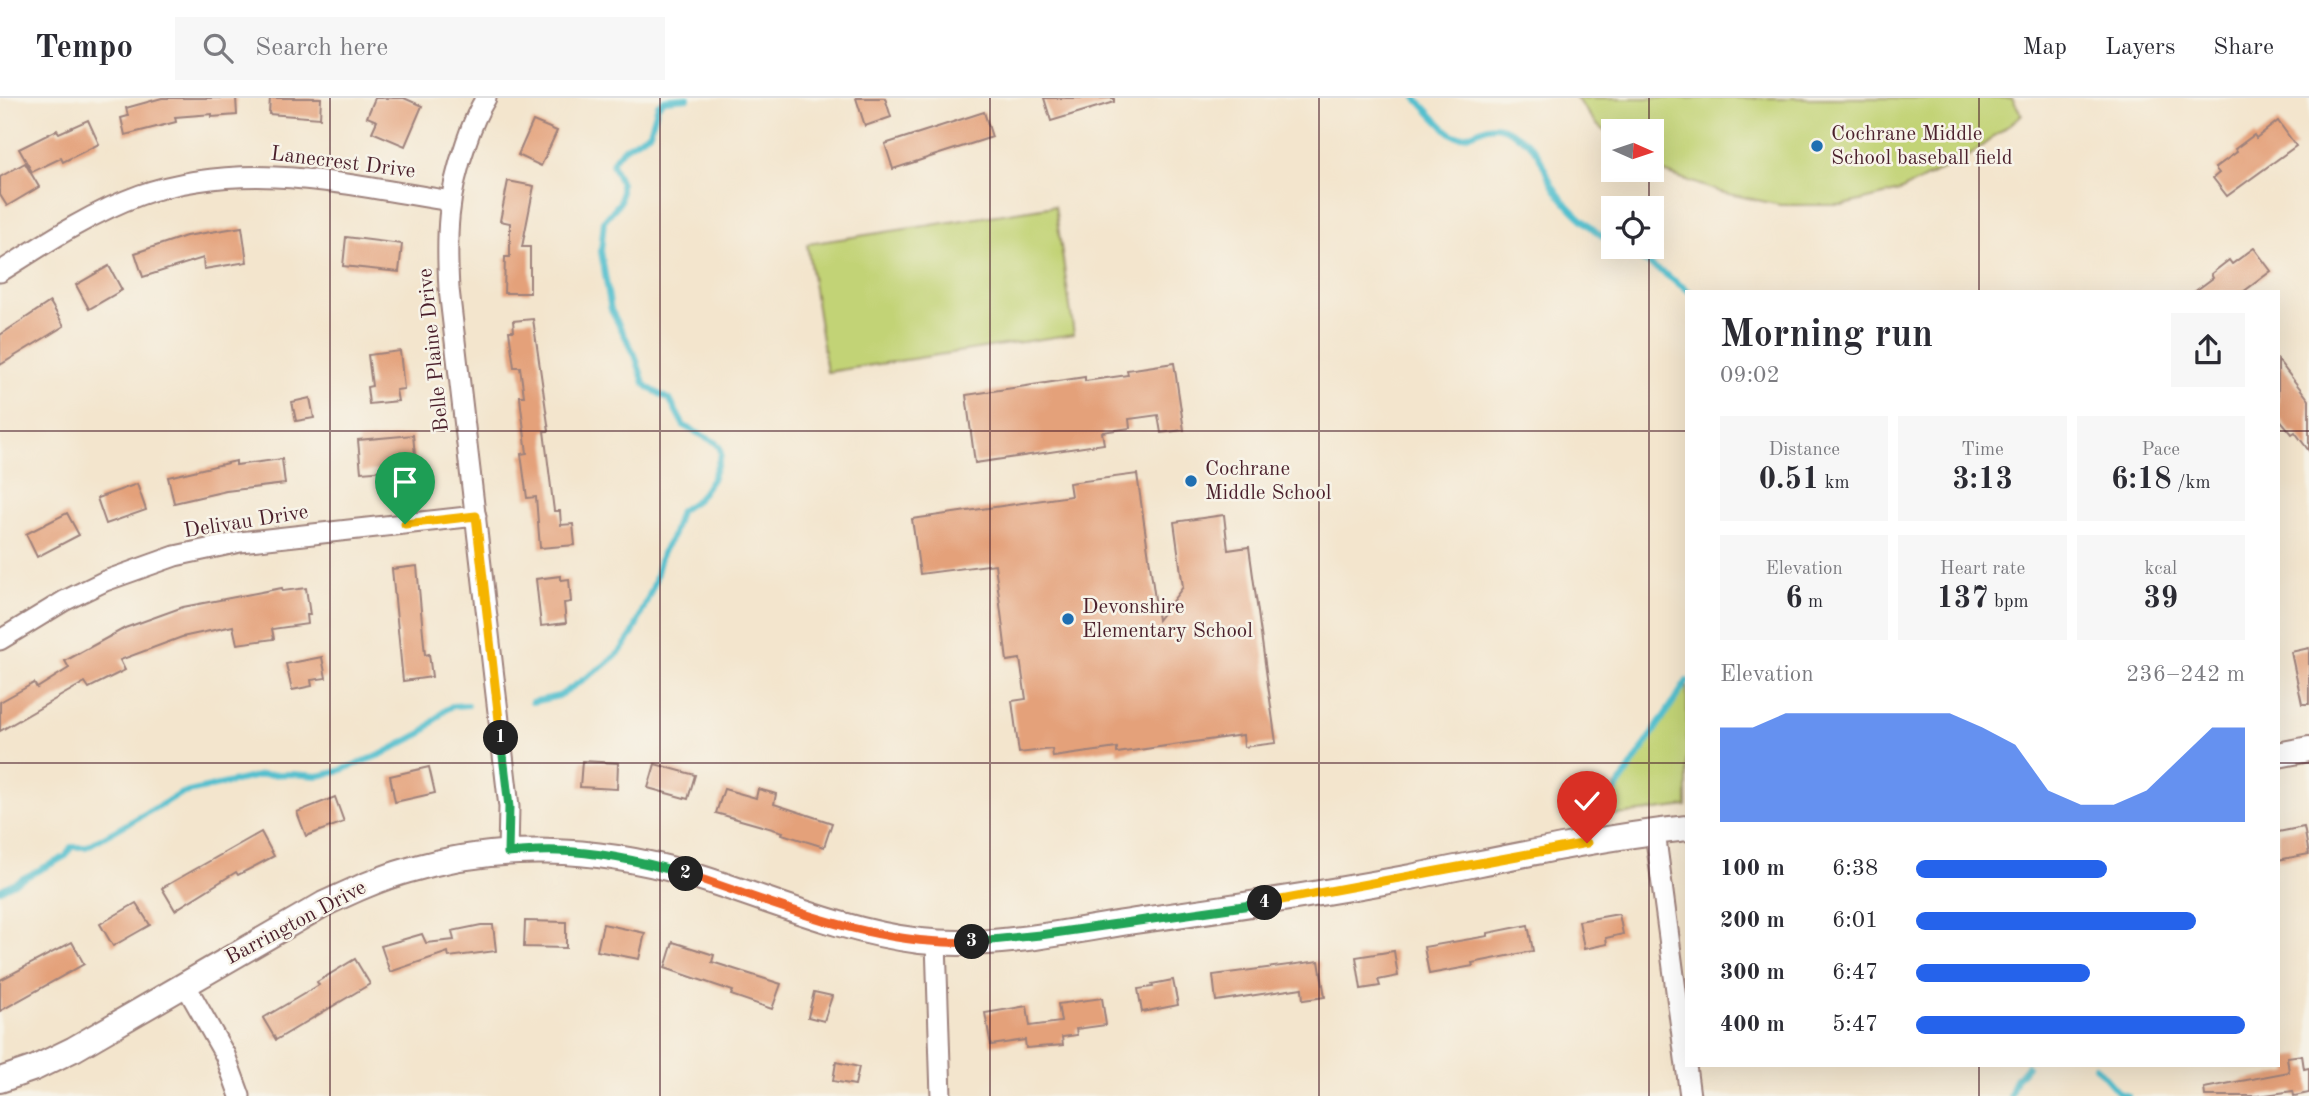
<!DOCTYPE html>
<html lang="en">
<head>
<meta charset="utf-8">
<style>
	:root { --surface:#fff; --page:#f7f7f7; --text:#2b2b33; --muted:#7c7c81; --line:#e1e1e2; --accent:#2563eb }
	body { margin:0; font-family:"Old Standard TT",serif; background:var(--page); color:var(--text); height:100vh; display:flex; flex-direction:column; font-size:26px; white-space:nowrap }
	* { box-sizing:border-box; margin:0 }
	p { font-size:23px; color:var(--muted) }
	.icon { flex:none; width:38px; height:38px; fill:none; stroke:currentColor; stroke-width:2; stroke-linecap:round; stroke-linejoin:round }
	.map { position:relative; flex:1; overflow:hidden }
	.drawer { position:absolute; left:1685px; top:192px; width:595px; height:777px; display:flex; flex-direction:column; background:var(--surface); border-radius:0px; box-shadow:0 7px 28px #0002 }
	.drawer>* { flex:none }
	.needle { width:46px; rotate:93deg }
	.controls { position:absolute; left:1601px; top:21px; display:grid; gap:14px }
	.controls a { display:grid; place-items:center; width:63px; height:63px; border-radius:0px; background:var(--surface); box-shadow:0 7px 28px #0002; font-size:35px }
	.pin { position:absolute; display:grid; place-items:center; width:60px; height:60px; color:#fff; margin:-72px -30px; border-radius:50% 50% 50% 0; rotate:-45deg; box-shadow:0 0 7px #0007 }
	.pin .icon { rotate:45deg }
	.km { position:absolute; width:35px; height:35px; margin:-18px; border-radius:50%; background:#222; color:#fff; font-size:19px; line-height:35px; text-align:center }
	.round { display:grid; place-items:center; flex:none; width:74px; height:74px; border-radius:0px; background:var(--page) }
	.headline { display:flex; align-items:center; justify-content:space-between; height:119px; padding:0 35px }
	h1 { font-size:38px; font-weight:700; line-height:52px }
	.stats { display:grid; grid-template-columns:repeat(3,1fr); gap:10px; height:119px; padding:7px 35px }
	.stats div { display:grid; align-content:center; border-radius:0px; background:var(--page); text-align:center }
	.stats b { font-size:30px; font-weight:700 }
	.stats small { font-size:19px; font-weight:400 }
	.stats p { font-size:19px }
	.chart { height:196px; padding:14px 35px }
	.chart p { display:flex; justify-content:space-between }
	.chart svg { width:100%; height:126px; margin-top:7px; fill:var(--accent); opacity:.7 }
	ul { padding:0 35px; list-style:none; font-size:23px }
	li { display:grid; grid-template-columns:112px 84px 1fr; align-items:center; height:52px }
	li i { height:18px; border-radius:9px; background:var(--accent) }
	header { display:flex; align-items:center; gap:42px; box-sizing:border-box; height:98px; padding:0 35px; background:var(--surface); border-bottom:2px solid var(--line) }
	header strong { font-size:33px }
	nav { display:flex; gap:38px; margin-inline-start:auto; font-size:24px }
	.search { width:490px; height:63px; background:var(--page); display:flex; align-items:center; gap:18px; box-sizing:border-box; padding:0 24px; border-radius:0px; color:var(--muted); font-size:26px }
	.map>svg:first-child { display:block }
</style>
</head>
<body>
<header>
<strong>Tempo</strong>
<div class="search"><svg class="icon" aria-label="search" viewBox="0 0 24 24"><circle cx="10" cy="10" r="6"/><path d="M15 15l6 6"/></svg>Search here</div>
<nav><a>Map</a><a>Layers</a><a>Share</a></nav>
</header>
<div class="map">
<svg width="2309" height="998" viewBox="0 0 2309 998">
	<rect width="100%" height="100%" fill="#f7f3e8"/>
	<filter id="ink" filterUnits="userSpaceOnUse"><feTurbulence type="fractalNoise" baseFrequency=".0143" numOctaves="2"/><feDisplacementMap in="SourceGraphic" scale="14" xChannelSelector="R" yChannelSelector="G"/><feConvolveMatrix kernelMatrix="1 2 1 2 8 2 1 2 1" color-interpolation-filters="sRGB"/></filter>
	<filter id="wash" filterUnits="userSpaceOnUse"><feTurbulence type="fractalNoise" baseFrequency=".00686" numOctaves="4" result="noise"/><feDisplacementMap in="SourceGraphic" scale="28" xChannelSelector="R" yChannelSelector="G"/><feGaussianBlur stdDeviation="1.57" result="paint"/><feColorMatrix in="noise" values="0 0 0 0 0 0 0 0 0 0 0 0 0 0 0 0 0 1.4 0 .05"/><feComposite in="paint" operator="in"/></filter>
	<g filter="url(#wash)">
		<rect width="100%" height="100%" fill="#f3e5cd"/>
		<!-- green -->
		<g fill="#c2d376" stroke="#867950" stroke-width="2">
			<path d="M1576 0H2012L2022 17 1969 58 1900 93 1844 107H1780L1720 94 1661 73 1652 66V33H1614L1613 38 1597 27Z"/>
			<path d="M1055 108 1074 236 827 274 807 146Z"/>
			<path d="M1687 584V708L1594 720Z"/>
		</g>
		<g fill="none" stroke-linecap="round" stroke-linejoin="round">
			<!-- stream -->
			<g stroke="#53bfce" stroke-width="6">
				<path d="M1416 0C1424 8 1446 34 1454 37 1469 43 1484 24 1500 29 1508 31 1517 37 1524 42 1541 52 1543 71 1552 86 1562 105 1595 135 1614 146"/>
				<path d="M1619 149 1662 174 1690 194"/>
				<path d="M532 604 559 598 602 569 620 554 633 535 654 486 662 455 672 439 680 413 698 401 712 381 721 357 720 350 715 344 684 328 670 302 649 290 644 285 635 257 611 212 601 153 604 123 620 104 621 98V86L612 66C617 51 637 43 650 34L658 7 665 2 688 0"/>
				<path d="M1610 701 1687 583"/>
				<path d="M0 792 57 763 66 758 71 749H86L180 696 262 677 291 676 318 678 336 674 380 657 422 635 444 613 452 608 468 607"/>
				<path d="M2095 968 2119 995 2128 998"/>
				<path d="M2010 998 2016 981 2027 968"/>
			</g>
		</g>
		<g id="blocks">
			<!-- building -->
			<g fill="#e4a17a">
				<path d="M162 0H236L237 17 212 19V16L175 19 176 24 125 37 121 20 128 18 126 10Z"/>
				<path d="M270 0H321L320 20 269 16Z"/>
				<path d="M375 0H404L422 8 405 48 372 34 377 23 367 19Z"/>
				<path d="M856 0H885L891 19 865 28Z"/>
				<path d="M1044 0H1114V4L1051 23Z"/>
				<path d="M984 14 992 39 893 71 885 46Z"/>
				<path d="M88 22 99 46 63 64 61 60 32 74 19 51 57 32 59 35Z"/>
				<path d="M533 23 557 33 541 68 518 57Z"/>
				<path d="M2278 23 2296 48 2227 98 2213 80 2219 75 2215 70 2237 54 2235 51 2254 37 2256 40Z"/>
				<path d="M25 65 39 89 7 108 0 97V79Z"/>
				<path d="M508 83 534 88 522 149H530V195H504L505 159H510V125L500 123Z"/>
				<path d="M242 129 247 164 204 171 203 160 143 179 135 155 186 138Z"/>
				<path d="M346 139 402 146 399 174 343 168Z"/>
				<path d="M2254 150 2271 173 2243 194H2194L2213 180 2211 176 2229 162 2232 166Z"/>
				<path d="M109 168 122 192 89 211 76 187Z"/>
				<path d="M50 204 64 228 0 267V237Z"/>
				<path d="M533 221 549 333H544L554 413H560L561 427 573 426 575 447 540 450 536 399 527 400 521 356 527 355 521 309 520 298H524L520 269H514L509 233H514L513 223Z"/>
				<path d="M400 253 404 291 396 292 398 303 369 306 367 289 372 288 368 257Z"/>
				<path d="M2278 262 2309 302V353L2295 334 2292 336 2278 319Z"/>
				<path d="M1174 265 1184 332 1161 335 1158 317 1129 321 1130 330 1102 334 1104 346 975 365 966 297 1085 279V283L1128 277 1127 272Z"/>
				<path d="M310 300 314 320 296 323 292 304Z"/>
				<path d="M413 337 418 388 402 390 401 383H390L388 372 361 374 358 342Z"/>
				<path d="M282 361 285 386 226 393 174 405 168 379 236 363V367Z"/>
				<path d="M1137 376 1158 522 1183 489 1174 424 1224 417 1228 452 1249 449 1276 645 1244 649 1243 637 1117 655V650L1053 659 1052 651 1019 655 1012 603 1026 601 1020 561 1007 563 995 466 920 476 912 421 1071 398 1069 385Z"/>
				<path d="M137 386 146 412 106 426 97 400Z"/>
				<path d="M67 415 79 437 37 459 26 436Z"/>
				<path d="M417 468 425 557 429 556 432 579 403 583 392 471Z"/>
				<path d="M561 478V482L569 481 571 504 564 505 566 525 541 528 536 481Z"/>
				<path d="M282 490 283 493 306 490 310 517H307L308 526 272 531 274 541 237 546 233 528 182 539 120 562 125 572 89 590 85 584 0 633V604L34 585 37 590 69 570 65 563 125 530 183 509Z"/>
				<path d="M2309 550V606H2302L2291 554Z"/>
				<path d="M322 559 326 580 311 582 312 588 292 592 286 566Z"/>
				<path d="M582 663 618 665 617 691 580 689Z"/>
				<path d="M655 666 695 677 688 701 648 690Z"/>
				<path d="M429 669 435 695 395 704 390 678Z"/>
				<path d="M724 691 756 700 758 691 776 696 774 706 832 725 824 749 782 736 783 734 716 715Z"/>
				<path d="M335 699 344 724 306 738 297 714Z"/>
				<path d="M2304 729 2309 756 2278 762V734Z"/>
				<path d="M261 734 274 758 238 777 236 774 175 812 162 790Z"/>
				<path d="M136 805 150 827 113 848 100 826Z"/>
				<path d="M1619 816 1623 836 1606 840 1607 846 1584 851 1579 823Z"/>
				<path d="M525 823 566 824V850L524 849Z"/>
				<path d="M603 826 645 835 639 861 597 853Z"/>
				<path d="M481 827H493L496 853 449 859 448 854 390 874 381 848 422 836 426 845 454 842 452 833Z"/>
				<path d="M1528 827 1533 853 1472 865 1473 868 1429 876 1424 849 1488 838V835Z"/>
				<path d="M72 844 84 866 0 913V882Z"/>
				<path d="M673 844 714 857 712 864 781 886 772 911 731 897 733 893 665 870Z"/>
				<path d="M1394 853 1398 878 1378 882 1380 888 1361 891 1356 859Z"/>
				<path d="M355 861 370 886 276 942 263 920 319 887 317 884Z"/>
				<path d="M1319 863 1325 899 1303 902 1302 890 1216 903 1213 877Z"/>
				<path d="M1173 882 1178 907 1142 914 1138 891 1153 889 1152 886Z"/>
				<path d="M814 894 832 898 824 923 808 919Z"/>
				<path d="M1102 900 1106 927 1076 931 1077 937 1062 939 1063 947 1026 950 1025 942 991 947 985 915 1027 908 1030 928 1061 924 1058 906Z"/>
				<path d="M2302 957 2304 971 2309 970V995L2294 998 2293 993 2259 998H2205L2204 990 2289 974 2287 959Z"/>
				<path d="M836 964 859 969 855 987 833 983Z"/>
			</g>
		</g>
	</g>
	<g filter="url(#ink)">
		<use href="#blocks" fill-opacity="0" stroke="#9e827c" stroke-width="2"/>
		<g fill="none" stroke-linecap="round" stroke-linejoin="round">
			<defs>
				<g id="minor">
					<path d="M486 0C477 14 471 30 466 45 447 99 446 136 449 191L509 709 508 755"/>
					<path d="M0 174C44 146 90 115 140 97 245 61 344 86 450 103"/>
					<path d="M0 542 64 503 105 483 175 458 240 444 476 418"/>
					<path d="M1655 734 1690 998"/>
					<path d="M936 844 941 998"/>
					<path d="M185 886 225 957 240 998"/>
				</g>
				<g id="tertiary">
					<path d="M2278 657 2309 651"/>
					<path d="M0 982 35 970 74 951 324 806C352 793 380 780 409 772 499 745 595 749 685 775 763 798 838 833 920 843 991 851 1065 834 1135 823 1228 810 1320 796 1411 779 1503 761 1594 740 1687 730"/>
				</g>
			</defs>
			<!-- minor casing -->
			<use href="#minor" stroke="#9e827c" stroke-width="23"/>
			<!-- tertiary casing -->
			<use href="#tertiary" stroke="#9e827c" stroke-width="28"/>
			<!-- minor -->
			<use href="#minor" stroke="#fff" stroke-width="19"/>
			<!-- tertiary -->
			<use href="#tertiary" stroke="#fff" stroke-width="24"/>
		</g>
	</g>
	<g fill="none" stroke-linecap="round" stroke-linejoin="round" filter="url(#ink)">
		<defs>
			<path id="split-1" d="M405 426 476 418 501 640"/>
			<path id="split-2" d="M501 640 509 709 508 755C525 754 541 752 558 753 601 754 644 764 686 776"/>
			<path id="split-3" d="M686 776C776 806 876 849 972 844"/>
			<path id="split-4" d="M972 844 1040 837 1265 805"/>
			<path id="split-5" d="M1265 805 1587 745"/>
		</defs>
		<!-- split-1 casing -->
		<use href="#split-1" stroke="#fff" stroke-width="14"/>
		<!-- split-2 casing -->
		<use href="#split-2" stroke="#fff" stroke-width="14"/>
		<!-- split-3 casing -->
		<use href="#split-3" stroke="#fff" stroke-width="14"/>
		<!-- split-4 casing -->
		<use href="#split-4" stroke="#fff" stroke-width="14"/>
		<!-- split-5 casing -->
		<use href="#split-5" stroke="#fff" stroke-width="14"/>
		<!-- split-1 -->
		<use href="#split-1" stroke="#f5b400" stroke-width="9"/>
		<!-- split-2 -->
		<use href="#split-2" stroke="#22a559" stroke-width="9"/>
		<!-- split-3 -->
		<use href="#split-3" stroke="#f0652b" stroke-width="9"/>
		<!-- split-4 -->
		<use href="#split-4" stroke="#22a559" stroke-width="9"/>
		<!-- split-5 -->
		<use href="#split-5" stroke="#f5b400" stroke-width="9"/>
	</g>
	<!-- grid -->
	<path fill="none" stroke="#4a1f2b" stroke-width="2" stroke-opacity="0.55" d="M330 0V998M660 0V998M990 0V998M1319 0V998M1649 0V33M1979 0V194M1649 72V110M1649 149V998M0 333H1687M2278 333H2309M0 665H1687M2278 665H2309M1979 968V998"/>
	<!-- markers -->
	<g fill="#1f6fb2" stroke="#f7f3e8" stroke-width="2.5">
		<circle cx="1817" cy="48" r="7"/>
		<circle cx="1191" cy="383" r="7"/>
		<circle cx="1068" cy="521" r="7"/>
	</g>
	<g text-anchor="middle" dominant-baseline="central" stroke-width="5" stroke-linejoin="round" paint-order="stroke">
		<!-- poi labels -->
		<g font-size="21" fill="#4a1f2b" stroke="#f7f3e8" text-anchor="start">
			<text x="1831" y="36">Cochrane Middle<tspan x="1831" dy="24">School baseball field</tspan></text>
			<text x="1205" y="371">Cochrane<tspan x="1205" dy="24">Middle School</tspan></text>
			<text x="1082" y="509">Devonshire<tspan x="1082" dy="24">Elementary School</tspan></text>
		</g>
		<!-- street labels -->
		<g font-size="21" fill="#4a1f2b" stroke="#f7f3e8">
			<text transform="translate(343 65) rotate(7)">Lanecrest Drive</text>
			<text transform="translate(434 252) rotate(-96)">Belle Plaine Drive</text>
			<text transform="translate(246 424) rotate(-9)">Delivau Drive</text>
			<text transform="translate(296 825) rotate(-28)">Barrington Drive</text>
		</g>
	</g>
</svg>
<div class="controls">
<a><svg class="needle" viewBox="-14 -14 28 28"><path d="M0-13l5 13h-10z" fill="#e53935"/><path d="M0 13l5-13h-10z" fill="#7c7c81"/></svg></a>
<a><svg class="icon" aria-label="locate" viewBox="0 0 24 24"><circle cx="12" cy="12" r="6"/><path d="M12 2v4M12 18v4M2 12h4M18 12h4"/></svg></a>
</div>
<div class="pin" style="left:405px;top:426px;background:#1e9e55"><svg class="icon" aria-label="arrive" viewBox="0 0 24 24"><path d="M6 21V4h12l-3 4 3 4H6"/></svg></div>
<div class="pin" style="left:1587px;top:745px;background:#d93025"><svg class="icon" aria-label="check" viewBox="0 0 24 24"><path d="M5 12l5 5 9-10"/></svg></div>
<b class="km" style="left:501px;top:640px">1</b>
<b class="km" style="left:686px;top:776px">2</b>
<b class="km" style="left:972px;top:844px">3</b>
<b class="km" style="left:1265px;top:805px">4</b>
<section class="drawer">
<div class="headline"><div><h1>Morning run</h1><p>09:02</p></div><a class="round"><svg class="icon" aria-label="share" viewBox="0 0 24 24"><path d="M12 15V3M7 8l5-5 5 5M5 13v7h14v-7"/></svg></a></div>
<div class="stats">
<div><p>Distance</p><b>0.51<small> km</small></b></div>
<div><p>Time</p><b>3:13</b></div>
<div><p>Pace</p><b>6:18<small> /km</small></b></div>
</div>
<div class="stats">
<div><p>Elevation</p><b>6<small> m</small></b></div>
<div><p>Heart rate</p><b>137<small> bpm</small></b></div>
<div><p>kcal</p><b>39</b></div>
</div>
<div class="chart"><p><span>Elevation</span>236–242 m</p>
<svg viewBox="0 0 160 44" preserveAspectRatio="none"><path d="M0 44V11L10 11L20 6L30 6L40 6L50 6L60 6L70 6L80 11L90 17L100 33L110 38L120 38L130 33L140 22L150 11L160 11V44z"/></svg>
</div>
<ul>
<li><b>100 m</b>6:38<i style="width:58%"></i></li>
<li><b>200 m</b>6:01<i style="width:85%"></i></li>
<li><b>300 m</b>6:47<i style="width:53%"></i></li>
<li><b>400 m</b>5:47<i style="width:100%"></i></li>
</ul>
</section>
</div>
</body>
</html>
